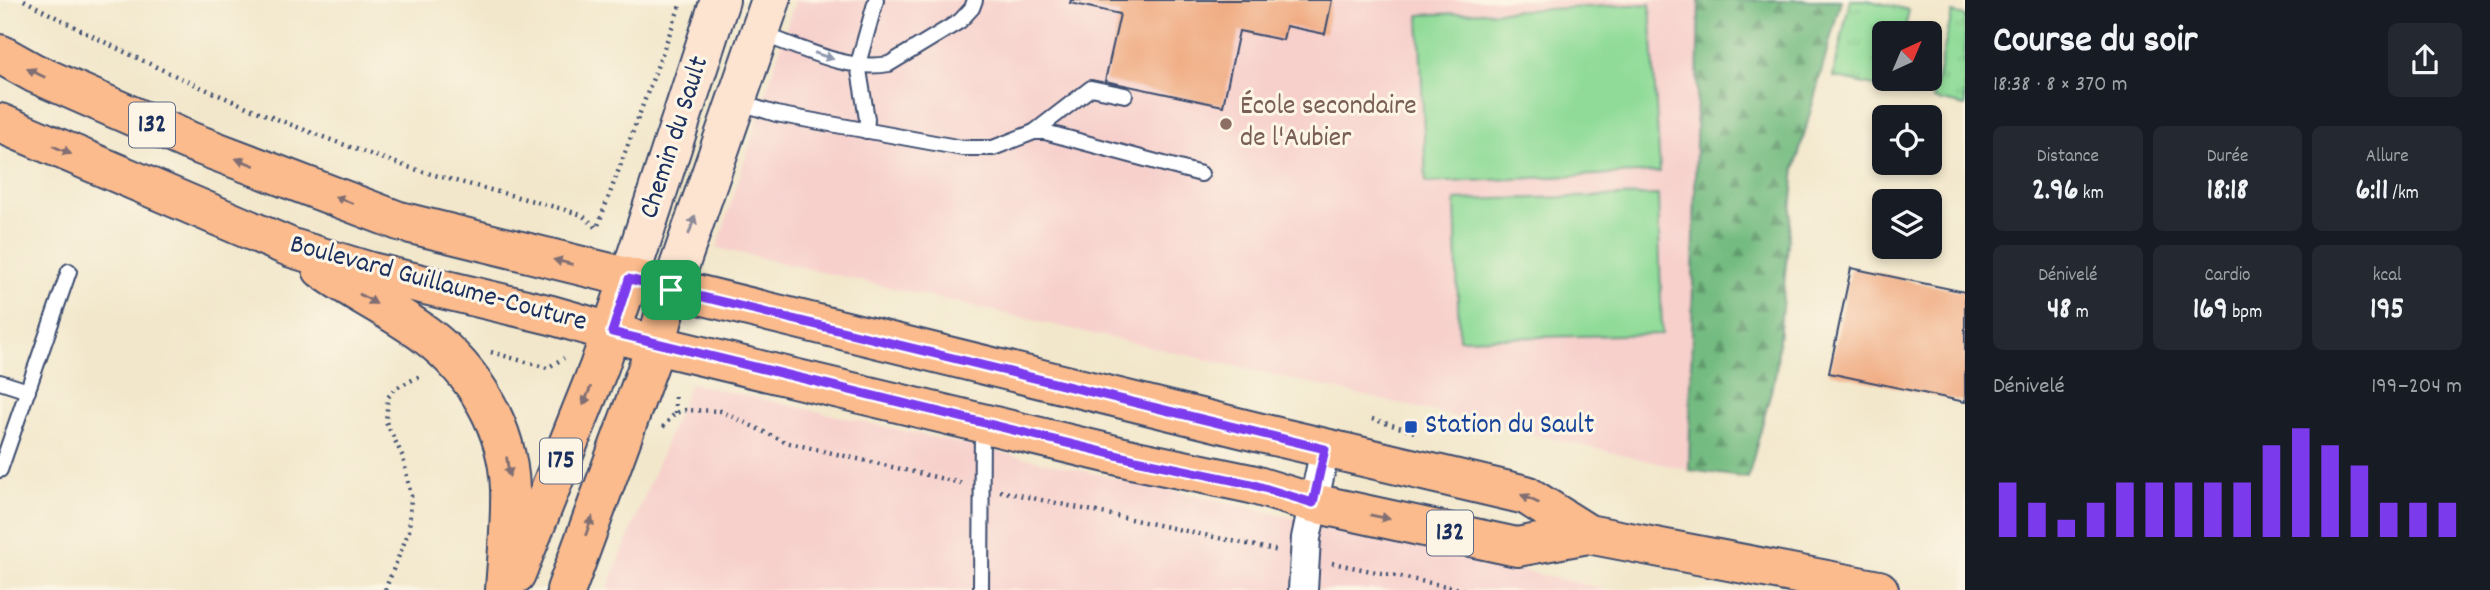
<!DOCTYPE html>
<html lang="fr">
<head>
<meta charset="utf-8">
<style>
	:root { --surface:#171b24; --page:#242831; --text:#f1f3f6; --muted:#9ea1a6; --accent:#7c3aed }
	body { margin:0; font-family:Dekko,sans-serif; background:var(--page); color:var(--text); height:100vh; display:flex; flex-direction:column; font-size:26px; white-space:nowrap }
	* { box-sizing:border-box; margin:0 }
	p { font-size:23px; color:var(--muted) }
	.icon { flex:none; width:38px; height:38px; fill:none; stroke:currentColor; stroke-width:2; stroke-linecap:round; stroke-linejoin:round }
	.map { position:relative; flex:1; overflow:hidden }
	.side { display:flex; flex-direction:column; background:var(--surface); width:525px }
	.side>* { flex:none }
	.needle { width:46px; rotate:44deg }
	.fabs { position:absolute; left:1872px; top:21px; display:grid; gap:14px }
	.fabs a { display:grid; place-items:center; width:70px; height:70px; border-radius:10px; background:var(--surface); box-shadow:0 4px 10px #0003; font-size:35px }
	.pin { position:absolute; display:grid; place-items:center; width:60px; height:60px; color:#fff; margin:-30px; border-radius:14px; box-shadow:0 4px 10px #0006 }
	.round { display:grid; place-items:center; flex:none; width:74px; height:74px; border-radius:10px; background:var(--page) }
	.summary { display:flex; align-items:center; justify-content:space-between; height:119px; padding:0 28px }
	h1 { font-size:38px; font-weight:800; line-height:52px }
	.metrics { display:grid; grid-template-columns:repeat(3,1fr); gap:10px; height:119px; padding:7px 28px }
	.metrics div { display:grid; align-content:center; border-radius:10px; background:var(--page); text-align:center }
	.metrics b { font-size:30px; font-weight:800 }
	.metrics small { font-size:19px; font-weight:400 }
	.metrics p { font-size:19px }
	.chart { height:196px; padding:14px 28px }
	.chart p { display:flex; justify-content:space-between }
	.chart svg { width:100%; height:126px; margin-top:7px; stroke:var(--accent); stroke-width:6 }
	main { display:flex; flex:1; min-height:0 }
	.map>svg:first-child { display:block }
</style>
</head>
<body>
<main>
<div class="map">
<svg width="1965" height="590" viewBox="0 0 1965 590">
	<defs>
		<pattern id="grass-tufts" width="24" height="20" patternUnits="userSpaceOnUse" patternTransform="scale(1.75)"><rect width="24" height="20" fill="#8fdb97"/><path d="M3 7l-1-3M5 7V3M7 7l1-3M15 17l-1-3M17 17v-4M19 17l1-3" fill="none" stroke="#7bbc85"/></pattern>
		<pattern id="forest-firs" width="22" height="20" patternUnits="userSpaceOnUse" patternTransform="scale(1.75)"><rect width="22" height="20" fill="#73bb80"/><path d="M5 1l3.5 6h-7zM16 11l3.5 6h-7z" fill="#5e986c"/></pattern>
	</defs>
	<rect width="100%" height="100%" fill="#fcf5e5"/>
	<filter id="ink" filterUnits="userSpaceOnUse"><feTurbulence type="fractalNoise" baseFrequency=".0143" numOctaves="2"/><feDisplacementMap in="SourceGraphic" scale="14" xChannelSelector="R" yChannelSelector="G"/><feConvolveMatrix kernelMatrix="1 2 1 2 8 2 1 2 1" color-interpolation-filters="sRGB"/></filter>
	<filter id="wash" filterUnits="userSpaceOnUse"><feTurbulence type="fractalNoise" baseFrequency=".00686" numOctaves="4" result="noise"/><feDisplacementMap in="SourceGraphic" scale="28" xChannelSelector="R" yChannelSelector="G"/><feGaussianBlur stdDeviation="1.57" result="paint"/><feColorMatrix in="noise" values="0 0 0 0 0 0 0 0 0 0 0 0 0 0 0 0 0 1.4 0 .05"/><feComposite in="paint" operator="in"/></filter>
	<g filter="url(#wash)">
		<rect width="100%" height="100%" fill="#f2e7cb"/>
		<!-- built -->
		<g fill="#f7d0cc">
			<path d="M795 0H1699L1689 470 717 248Z"/>
			<path d="M690 383 1246 507 1608 590H607Z"/>
		</g>
		<!-- grass -->
		<g fill="url(#grass-tufts)" stroke="#55857a" stroke-width="2">
			<path d="M1850 0H1867L1909 10 1904 33H1885V79H1895L1892 90 1833 77Z"/>
			<path d="M1952 13 1965 16V106L1933 99Z"/>
		</g>
		<!-- forest -->
		<path fill="url(#forest-firs)" stroke="#47756f" stroke-width="2" d="M1699 0H1841L1795 168 1776 372 1748 478 1689 470Z"/>
		<!-- garden -->
		<g fill="#8fdb97" stroke="#55857a" stroke-width="2">
			<path d="M1650 4 1660 172 1426 183 1419 15Z"/>
			<path d="M1658 195 1662 334 1459 339 1455 200Z"/>
		</g>
		<g id="blocks">
			<!-- building -->
			<g fill="#f0ab82">
				<path d="M1071 0H1332L1325 34 1286 26 1283 40 1239 31 1223 106 1105 81 1120 14 1070 3Z"/>
				<path d="M1851 268 1965 292V402L1829 373Z"/>
			</g>
		</g>
	</g>
	<g filter="url(#ink)">
		<use href="#blocks" fill-opacity="0" stroke="#3b4b6e" stroke-width="2"/>
		<g fill="none" stroke-linecap="round" stroke-linejoin="round">
			<defs>
				<g id="lane">
					<path d="M761 34C801 47 846 72 889 64L960 21 972 8 975 0"/>
					<path d="M737 102 776 114 962 148H993L1034 132H1045L1201 174"/>
					<path d="M866 131 867 119 858 64 876 0"/>
					<path d="M1034 132 1091 88 1125 95"/>
					<path d="M0 382 28 391"/>
					<path d="M0 470 69 271"/>
					<path d="M981 590 982 424"/>
				</g>
				<path id="street" d="M1303 590 1306 538 1325 449"/>
				<g id="secondary">
					<path d="M629 279 720 0"/>
					<path d="M671 290 771 0"/>
				</g>
				<g id="primary">
					<path d="M0 54 34 73 189 141 399 221 1265 434 1526 495 1588 534 1879 590"/>
					<path d="M0 123 292 248 371 272 551 315 656 345 1136 460 1251 484 1313 503 1447 532 1517 547 1588 534"/>
					<path d="M322 269C355 293 393 310 426 335 474 371 508 427 510 489 511 522 507 557 505 590"/>
					<path d="M516 574 599 367 629 279"/>
					<path d="M566 590 656 345 671 290"/>
				</g>
			</defs>
			<!-- lane casing -->
			<use href="#lane" stroke="#3b4b6e" stroke-width="18"/>
			<!-- street casing -->
			<use href="#street" stroke="#3b4b6e" stroke-width="32"/>
			<!-- secondary casing -->
			<use href="#secondary" stroke="#3b4b6e" stroke-width="42"/>
			<!-- primary casing -->
			<use href="#primary" stroke="#3b4b6e" stroke-width="42"/>
			<!-- path -->
			<g stroke="#3b4b6e" stroke-width="4.5" stroke-dasharray="2 5" stroke-linecap="butt">
				<path d="M24 0C144 66 278 124 408 167 465 185 524 197 582 215L597 228 681 3"/>
				<path d="M491 352 547 368 564 358"/>
				<path d="M675 413V393"/>
				<path d="M1372 419 1418 433"/>
				<path d="M663 427 675 413 686 410 721 411 785 442 961 483"/>
				<path d="M1000 491 1279 551"/>
				<path d="M1332 563 1465 590"/>
				<path d="M385 590 409 531 411 496 403 457 386 422 388 397 396 388 422 375"/>
			</g>
			<!-- lane -->
			<use href="#lane" stroke="#fff" stroke-width="14"/>
			<!-- street -->
			<use href="#street" stroke="#fff" stroke-width="28"/>
			<!-- secondary -->
			<use href="#secondary" stroke="#fde4d1" stroke-width="38"/>
			<!-- primary -->
			<use href="#primary" stroke="#fbbb8c" stroke-width="38"/>
		</g>
		<!-- one-way arrows -->
		<defs><path id="oneway-solid" d="M-6-.8H1V-3.2L6.5 0L1 3.2V.8H-6Z" transform="scale(1.75)"/></defs>
		<use fill="#8d97ae" href="#oneway-solid" transform="translate(824 56) rotate(19)"/>
		<g fill="#806e73">
			<use href="#oneway-solid" transform="translate(36 73) rotate(-154)"/>
			<use href="#oneway-solid" transform="translate(62 150) rotate(24)"/>
			<use href="#oneway-solid" transform="translate(245 162) rotate(-159)"/>
			<use href="#oneway-solid" transform="translate(344 200) rotate(-159)"/>
			<use href="#oneway-solid" transform="translate(563 262) rotate(-166)"/>
			<use href="#oneway-solid" transform="translate(368 299) rotate(30)"/>
			<use href="#oneway-solid" transform="translate(587 396) rotate(112)"/>
			<use href="#oneway-solid" transform="translate(508 467) rotate(82)"/>
			<use href="#oneway-solid" transform="translate(1530 499) rotate(-154)"/>
			<use href="#oneway-solid" transform="translate(1380 517) rotate(12)"/>
			<use href="#oneway-solid" transform="translate(589 526) rotate(-70)"/>
		</g>
		<use fill="#8c8a98" href="#oneway-solid" transform="translate(692 225) rotate(-71)"/>
	</g>
	<g fill="none" stroke-linecap="round" stroke-linejoin="round" filter="url(#ink)">
		<defs>
			<path id="route" d="M629 279 1325 449 1313 503 1251 484 1136 460 612 332Z"/>
		</defs>
		<!-- route casing -->
		<use href="#route" stroke="#fff" stroke-width="14"/>
		<!-- route -->
		<use href="#route" stroke="#7c3aed" stroke-width="9"/>
	</g>
	<!-- markers -->
	<circle fill="#8d6e63" stroke="#fcf5e5" stroke-width="2.5" cx="1226" cy="124" r="7"/>
	<rect fill="#1a4fb4" stroke="#fcf5e5" stroke-width="2.5" x="1404" y="420" width="14" height="14" rx="3.5"/>
	<g text-anchor="middle" dominant-baseline="central" stroke-width="6" stroke-linejoin="round" paint-order="stroke">
		<!-- shield labels -->
		<g fill="#fcf5e5" stroke="#5e6a86" stroke-width="2">
			<rect x="129" y="102.5" width="46" height="45" rx="5"/>
			<rect x="540" y="438.5" width="42" height="45" rx="5"/>
			<rect x="1427" y="510.5" width="46" height="45" rx="5"/>
		</g>
		<g font-size="26" font-weight="bold" fill="#1b2f5e">
			<text x="152" y="125">132</text>
			<text x="561" y="461">175</text>
			<text x="1450" y="533">132</text>
		</g>
		<!-- education labels -->
		<g font-size="28" fill="#785e54" stroke="#fcf5e5" text-anchor="start">
			<text x="1240" y="108">École secondaire<tspan x="1240" dy="32">de l'Aubier</tspan></text>
		</g>
		<!-- street labels -->
		<g font-size="28" fill="#1b2f5e" stroke="#fcf5e5">
			<text transform="translate(676 138) rotate(-72)">Chemin du Sault</text>
			<text transform="translate(438 285) rotate(15)">Boulevard Guillaume-Couture</text>
		</g>
		<!-- transit labels -->
		<g font-size="28" fill="#164399" stroke="#fcf5e5" text-anchor="start">
			<text x="1425" y="427">Station du Sault</text>
		</g>
	</g>
</svg>
<div class="fabs">
<a><svg class="needle" viewBox="-14 -14 28 28"><path d="M0-13l5 13h-10z" fill="#e53935"/><path d="M0 13l5-13h-10z" fill="#9ea1a6"/></svg></a>
<a><svg class="icon" aria-label="locate" viewBox="0 0 24 24"><circle cx="12" cy="12" r="6"/><path d="M12 2v4M12 18v4M2 12h4M18 12h4"/></svg></a>
<a><svg class="icon" aria-label="layers" viewBox="0 0 24 24"><path d="M12 4l9 5-9 5-9-5zM3 14l9 5 9-5"/></svg></a>
</div>
<div class="pin" style="left:671px;top:290px;background:#1e9e55"><svg class="icon" aria-label="arrive" viewBox="0 0 24 24"><path d="M6 21V4h12l-3 4 3 4H6"/></svg></div>
</div>
<section class="side">
<div class="summary"><div><h1>Course du soir</h1><p>18:38 · 8 × 370 m</p></div><a class="round"><svg class="icon" aria-label="share" viewBox="0 0 24 24"><path d="M12 15V3M7 8l5-5 5 5M5 13v7h14v-7"/></svg></a></div>
<div class="metrics">
<div><p>Distance</p><b>2.96<small> km</small></b></div>
<div><p>Durée</p><b>18:18</b></div>
<div><p>Allure</p><b>6:11<small> /km</small></b></div>
</div>
<div class="metrics">
<div><p>Dénivelé</p><b>48<small> m</small></b></div>
<div><p>Cardio</p><b>169<small> bpm</small></b></div>
<div><p>kcal</p><b>195</b></div>
</div>
<div class="chart"><p><span>Dénivelé</span>199–204 m</p>
<svg viewBox="0 0 160 44" preserveAspectRatio="none"><path d="M5 44V25M15 44V32M25 44V38M35 44V32M45 44V25M55 44V25M65 44V25M75 44V25M85 44V25M95 44V12M105 44V6M115 44V12M125 44V19M135 44V32M145 44V32M155 44V32"/></svg>
</div>
</section>
</main>
</body>
</html>
